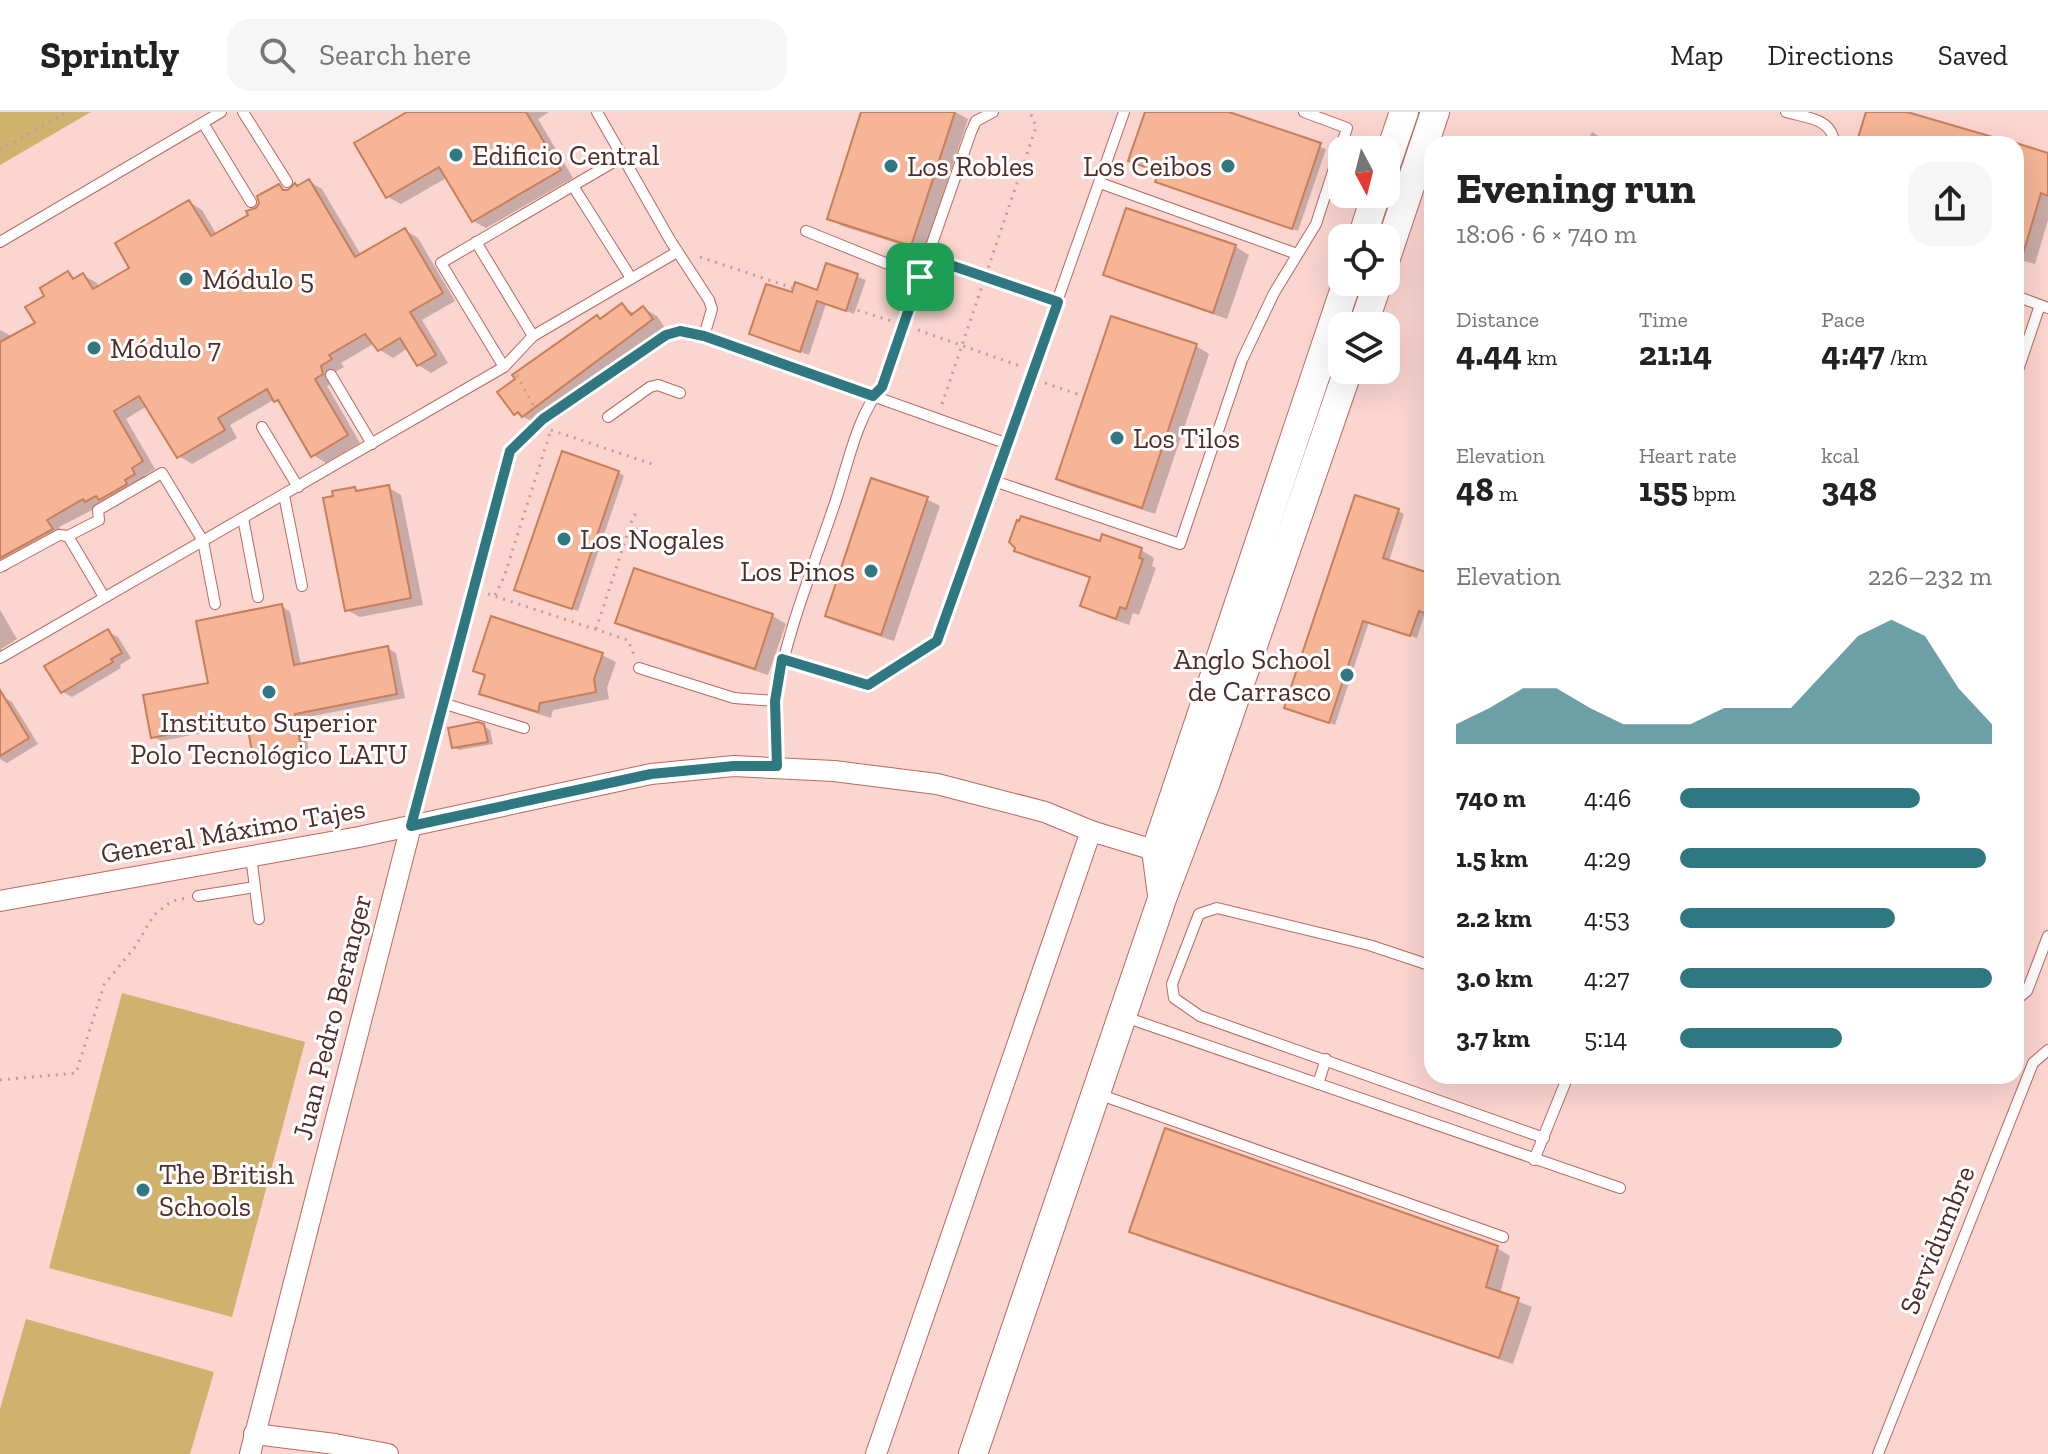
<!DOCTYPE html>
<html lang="en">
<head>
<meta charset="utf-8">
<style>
	:root { --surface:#fff; --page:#f6f6f6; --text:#222; --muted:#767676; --line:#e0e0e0; --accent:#307881 }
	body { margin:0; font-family:"Zilla Slab",serif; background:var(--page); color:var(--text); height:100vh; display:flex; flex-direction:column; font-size:30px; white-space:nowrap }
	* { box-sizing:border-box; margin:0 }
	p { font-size:26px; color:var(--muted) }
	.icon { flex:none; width:44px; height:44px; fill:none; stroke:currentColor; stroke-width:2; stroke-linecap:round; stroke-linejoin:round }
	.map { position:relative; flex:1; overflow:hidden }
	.side { position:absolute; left:1424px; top:24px; width:600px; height:948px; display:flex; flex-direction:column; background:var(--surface); border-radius:24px; box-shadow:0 8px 32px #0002 }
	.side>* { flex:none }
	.needle { width:52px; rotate:173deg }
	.fabs { position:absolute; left:1328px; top:24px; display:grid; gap:16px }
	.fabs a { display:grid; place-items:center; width:72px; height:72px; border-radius:16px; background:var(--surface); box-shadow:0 8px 32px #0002; font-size:40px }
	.pin { position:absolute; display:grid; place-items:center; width:68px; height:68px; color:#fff; margin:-34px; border-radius:16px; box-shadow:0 4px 12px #0006 }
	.round { display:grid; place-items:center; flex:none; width:84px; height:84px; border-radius:24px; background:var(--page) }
	.overview { display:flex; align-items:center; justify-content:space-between; height:136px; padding:0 32px }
	h1 { font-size:44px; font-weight:700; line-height:60px }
	.stats { display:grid; grid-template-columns:repeat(3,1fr); gap:12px; height:136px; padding:8px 32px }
	.stats div { display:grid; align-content:center }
	.stats b { font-size:34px; font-weight:700 }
	.stats small { font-size:22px; font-weight:400 }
	.stats p { font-size:22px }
	.chart { height:224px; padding:16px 32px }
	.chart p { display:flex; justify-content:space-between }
	.chart svg { width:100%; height:144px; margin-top:8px; fill:var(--accent); opacity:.7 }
	ul { padding:0 32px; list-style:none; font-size:26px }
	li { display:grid; grid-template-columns:128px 96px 1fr; align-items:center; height:60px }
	li i { height:20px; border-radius:10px; background:var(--accent) }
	header { display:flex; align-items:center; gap:48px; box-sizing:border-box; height:112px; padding:0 40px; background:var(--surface); border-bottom:2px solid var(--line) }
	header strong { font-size:38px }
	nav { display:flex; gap:44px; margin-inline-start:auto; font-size:28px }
	.search { width:560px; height:72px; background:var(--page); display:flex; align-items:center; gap:20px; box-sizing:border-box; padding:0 28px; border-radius:24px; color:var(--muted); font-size:30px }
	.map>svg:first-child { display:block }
</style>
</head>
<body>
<header>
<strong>Sprintly</strong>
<div class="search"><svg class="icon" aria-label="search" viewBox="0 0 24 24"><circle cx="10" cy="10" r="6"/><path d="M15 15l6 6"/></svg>Search here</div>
<nav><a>Map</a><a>Directions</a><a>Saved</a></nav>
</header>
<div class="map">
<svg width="2048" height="1342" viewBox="0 0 2048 1342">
	<rect width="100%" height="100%" fill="#fbd5d0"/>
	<!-- grass -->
	<g fill="#cfb26e">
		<path d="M0 0H91L0 53Z"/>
		<path d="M122 881 305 930 232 1205 49 1156Z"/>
		<path d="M26 1207 214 1260 190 1342H0V1297Z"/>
	</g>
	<!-- shadow -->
	<g fill="#0003">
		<path d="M411 0H549L538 7 573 66 486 116 473 109 448 65 401 92 388 85Z"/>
		<path d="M864 0H955L968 7 924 140 842 114 829 106Z"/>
		<path d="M1147 0H1223L1326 37 1298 119 1163 73Z"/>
		<path d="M1592 20 1605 28 1613 32H1585Z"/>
		<path d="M2016 33 2048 43V108L2035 152 2016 147Z"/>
		<path d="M309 69 322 77 361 143 405 118 418 126 455 189 422 208 448 251 431 261 418 253 408 236 393 246 380 238 375 231 341 251 344 255 333 261 336 269 327 274 360 331 326 351 313 343 283 293 275 287 230 313 237 326 192 352 179 344 147 294 126 307 155 357 144 364 147 370 59 415 65 425 10 455 6 460 0 457V218L13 225 37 212 47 185 68 162 77 167 83 163 97 171 99 175 132 156 189 90 202 98 217 123 257 98 279 74 289 80Z"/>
		<path d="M1128 99 1236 135 1249 143 1227 207 1119 170 1106 162Z"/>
		<path d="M828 153 866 168 854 202 826 192 809 243 751 221 818 180Z"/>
		<path d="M622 194 635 202 643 196 657 204 665 216 536 311 515 301 597 205 602 208Z"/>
		<path d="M1196 234 1209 242 1155 402 1071 374 1058 366Z"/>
		<path d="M618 360 624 364 578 499 523 480Z"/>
		<path d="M388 375 401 383 423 493 360 505 347 498 355 377 361 380Z"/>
		<path d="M927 387 940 394 894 529 840 511 827 503Z"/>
		<path d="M1398 399 1404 402 1389 449 1431 463 1432 459V503L1425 501 1417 526 1369 510 1335 613 1293 599Z"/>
		<path d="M1101 431 1141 438 1154 446 1152 454 1156 456 1139 503 1133 501 1129 513 1096 501 1082 494 1092 467 1029 446 1016 438Z"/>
		<path d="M635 458 773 504 786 512 768 563 631 518 618 510Z"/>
		<path d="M282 494 290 500 301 553 387 536 396 541 405 586 303 606 310 645 265 654 256 648 249 612 161 629 152 624 211 573Z"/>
		<path d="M0 498 17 527 1 537 5 543 0 546Z"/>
		<path d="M492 507 602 543 616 550 607 576 609 587 553 598 551 606 495 588 482 581 487 564 476 558Z"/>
		<path d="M108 520 118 525 131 546 120 553 121 556 72 585 63 580Z"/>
		<path d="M2 584 12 590 38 632 7 651 0 647V585Z"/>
		<path d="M483 614 490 618 493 632 459 638 453 635Z"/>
		<path d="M1132 1119 1497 1136 1510 1144 1500 1182 1532 1195 1513 1252 1145 1127Z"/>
	</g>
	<!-- building -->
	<g fill="#f5b596" stroke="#ca7e58" stroke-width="2">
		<path d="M407 0H526L561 58 472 110 439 55 386 86 354 31Z"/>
		<path d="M861 0H955L911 134 827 107Z"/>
		<path d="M1145 0H1229L1321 31 1292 117 1155 70 1159 60 1128 49Z"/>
		<path d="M1866 0H1907L2003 28V32H1856Z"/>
		<path d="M2016 31 2048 41V84L2041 81 2020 152 2016 151Z"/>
		<path d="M309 67 355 145 405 116 443 181 410 200 436 243 417 254 400 226 378 239 365 222 329 243 332 247 321 254 323 262 315 267 348 323 311 345 278 288 274 290 267 277 218 306 225 318 177 346 139 284 114 299 143 349 132 356 135 362 125 368 127 372 99 388 96 384 85 390 83 387 47 408 53 417 0 446V230L35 211 25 195 44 184 40 176 68 159 73 167 83 161 93 177 129 156 115 131 189 88 211 124 248 103 246 99 256 96 259 91 257 84 279 72 283 78H288L295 71 297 74Z"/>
		<path d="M1126 96 1236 133 1213 201 1103 163Z"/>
		<path d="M826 151 858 162 846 199 817 189 800 240 749 222 766 172 792 180 795 170 817 178Z"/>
		<path d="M622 191 631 203 643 194 653 207 522 305 518 300 514 303 497 280 515 267 512 263 597 203 600 207Z"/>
		<path d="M1111 204 1197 232 1142 396 1056 367Z"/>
		<path d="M562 339 619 359 572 497 514 478Z"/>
		<path d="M871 366 928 385 881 523 825 504Z"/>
		<path d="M389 373 411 486 345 499 323 386 333 384 332 379 355 375 356 379Z"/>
		<path d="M1355 383 1399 397 1383 446 1432 462V504L1419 499 1410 524 1363 509 1329 611 1284 596Z"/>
		<path d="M1021 404 1100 429 1102 422 1142 436 1139 446 1143 447 1126 497 1120 495 1116 507 1080 494 1090 465 1014 439 1015 436 1009 430 1017 408 1019 409Z"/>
		<path d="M634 456 773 502 755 557 615 511Z"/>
		<path d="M282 492 294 553 388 534 397 582 295 602 302 641 254 650 246 607 151 626 143 583 208 571 196 509Z"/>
		<path d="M491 504 603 541 594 567 596 580 540 591 538 600 479 582 485 563 473 559Z"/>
		<path d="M108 517 122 541 111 547 113 550 61 581 44 554Z"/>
		<path d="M0 578 29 626 0 644Z"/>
		<path d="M478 610 484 612 488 630 452 636 448 616Z"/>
		<path d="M1165 1016 1498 1134 1486 1175 1519 1186 1499 1246 1129 1120Z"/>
	</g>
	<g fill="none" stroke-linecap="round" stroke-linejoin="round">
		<defs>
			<g id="lane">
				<path d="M243 0 287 70"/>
				<path d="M597 0 670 128 709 188 712 197 704 224"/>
				<path d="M1786 0C1803 5 1828 6 1833 25"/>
				<path d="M203 11 251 90"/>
				<path d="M1100 71 1297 142"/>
				<path d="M573 74 631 166"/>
				<path d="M806 119 920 165"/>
				<path d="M0 130 221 0"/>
				<path d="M476 130 533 224"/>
				<path d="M2016 184 2048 196"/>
				<path d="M504 255 441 151 622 45"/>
				<path d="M331 263 372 332"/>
				<path d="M2016 264 2040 193"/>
				<path d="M608 305 650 275 658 273 680 281"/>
				<path d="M262 315 298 375"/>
				<path d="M994 369 1180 432 1242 248 1274 181 1316 112 1347 16 1304 0"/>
				<path d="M284 383 302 474"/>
				<path d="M243 406 258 485"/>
				<path d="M68 424 99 408 98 398 162 361 203 429 215 492"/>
				<path d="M0 455 59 423 68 424 104 485"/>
				<path d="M0 546 504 255 533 224 677 140"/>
				<path d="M782 547 868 573 937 529 1124 0"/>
				<path d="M639 556 734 586 775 589 777 654"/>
				<path d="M775 589C786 520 814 454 836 388 847 355 858 301 882 275L971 20 976 9 993 0"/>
				<path d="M442 591 524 616"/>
				<path d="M411 714 510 339 543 307 666 223 680 219 704 224 1008 332"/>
				<path d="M251 744 259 807"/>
				<path d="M198 784 255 775"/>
				<path d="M1432 854 1369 833 1217 796 1199 802 1172 872 1174 886 1200 904 1544 1026"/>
				<path d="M2016 888 2027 879 2048 824"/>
				<path d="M1125 905 1620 1076"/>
				<path d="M1318 972 1326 947"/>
				<path d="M1098 982 1503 1125"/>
				<path d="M1534 1048 1568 964"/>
				<path d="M1878 1342 2033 951 2048 938"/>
			</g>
			<g id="street">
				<path d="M0 789 359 725 651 662 734 654 834 659 937 672 1045 700 1091 719 1167 742"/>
				<path d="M254 1322 335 1332 388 1342"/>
				<path d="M250 1342 411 714"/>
				<path d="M876 1342 1091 719"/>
			</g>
			<g id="secondary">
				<path d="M1386 53 1404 0"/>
				<path d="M1362 126 1376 82"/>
				<path d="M1386 146 1435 0"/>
				<path d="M1363 214 1378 170"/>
				<path d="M1162 783 1156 738 1347 170"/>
				<path d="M973 1342 1163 784 1206 670 1348 258"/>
			</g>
		</defs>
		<!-- lane casing -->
		<use href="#lane" stroke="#bb685f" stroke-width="12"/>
		<!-- street casing -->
		<use href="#street" stroke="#bb685f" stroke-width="22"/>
		<!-- secondary casing -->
		<use href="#secondary" stroke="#bb685f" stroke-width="30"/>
		<!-- path -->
		<g stroke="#c29d98" stroke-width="3" stroke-dasharray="2 6" stroke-linecap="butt">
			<path d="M0 38 67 0"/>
			<path d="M700 145 793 176"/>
			<path d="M941 150 1044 185"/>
			<path d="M850 196 892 209"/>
			<path d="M918 218 1020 254"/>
			<path d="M517 263 534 295"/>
			<path d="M1045 271 1083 284"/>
			<path d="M942 292 1036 15 1030 0"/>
			<path d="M551 318 655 353"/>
			<path d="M488 482 628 528 634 543"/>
			<path d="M495 483 504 465 550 321"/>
			<path d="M596 517 633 405 639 398"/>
			<path d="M0 968 76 961 104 873 135 835 154 803 172 789 186 786"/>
		</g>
		<!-- lane -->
		<use href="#lane" stroke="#fff" stroke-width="10"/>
		<!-- street -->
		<use href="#street" stroke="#fff" stroke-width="20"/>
		<!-- secondary -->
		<use href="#secondary" stroke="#fff" stroke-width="28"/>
	</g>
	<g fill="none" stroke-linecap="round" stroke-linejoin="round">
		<defs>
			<path id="route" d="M927 145 1058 190 937 529 868 573 782 547 775 589 777 654H734L651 662 411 714 510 339 543 307 666 223 680 219 704 224 873 284 882 275Z"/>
		</defs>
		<!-- route casing -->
		<use href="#route" stroke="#fff" stroke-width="16"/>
		<!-- route -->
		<use href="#route" stroke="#307881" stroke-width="10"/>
	</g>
	<!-- markers -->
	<g fill="#307881" stroke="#fff" stroke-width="3">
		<circle cx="456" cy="43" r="8"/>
		<circle cx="891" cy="54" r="8"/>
		<circle cx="1228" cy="54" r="8"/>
		<circle cx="186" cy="167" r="8"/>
		<circle cx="94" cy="236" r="8"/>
		<circle cx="1117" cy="326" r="8"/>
		<circle cx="564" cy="427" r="8"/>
		<circle cx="871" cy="459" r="8"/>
		<circle cx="1347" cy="563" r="8"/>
		<circle cx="269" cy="580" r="8"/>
		<circle cx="143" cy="1078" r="8"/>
	</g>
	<g text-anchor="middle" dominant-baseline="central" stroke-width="6" stroke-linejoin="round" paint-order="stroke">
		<!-- poi labels -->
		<g font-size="28" fill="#502c28" stroke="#fff" text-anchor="start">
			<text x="472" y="43">Edificio Central</text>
			<text x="907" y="54">Los Robles</text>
			<text x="1212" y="54" text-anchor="end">Los Ceibos</text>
			<text x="202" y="167">Módulo 5</text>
			<text x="110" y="236">Módulo 7</text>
			<text x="1133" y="326">Los Tilos</text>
			<text x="580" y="427">Los Nogales</text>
			<text x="855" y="459" text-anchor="end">Los Pinos</text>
			<text x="1331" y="547" text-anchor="end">Anglo School<tspan x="1331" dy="32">de Carrasco</tspan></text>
			<text x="269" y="610" text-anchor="middle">Instituto Superior<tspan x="269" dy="32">Polo Tecnológico LATU</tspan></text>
			<text x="159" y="1062">The British<tspan x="159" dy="32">Schools</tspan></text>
		</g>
		<!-- street labels -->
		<g font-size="28" fill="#502c28" stroke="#fff">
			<text transform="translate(233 719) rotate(-10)">General Máximo Tajes</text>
			<text transform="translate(332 905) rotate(-76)">Juan Pedro Beranger</text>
			<text transform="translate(1937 1128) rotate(-68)">Servidumbre</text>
		</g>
	</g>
</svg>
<div class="fabs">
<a><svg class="needle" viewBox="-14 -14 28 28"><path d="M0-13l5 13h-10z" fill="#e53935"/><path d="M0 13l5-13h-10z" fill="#767676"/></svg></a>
<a><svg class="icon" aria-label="locate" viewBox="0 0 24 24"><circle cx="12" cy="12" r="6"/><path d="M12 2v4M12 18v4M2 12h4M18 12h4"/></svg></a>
<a><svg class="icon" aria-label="layers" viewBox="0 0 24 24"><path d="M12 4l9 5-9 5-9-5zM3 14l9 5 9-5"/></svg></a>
</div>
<div class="pin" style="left:920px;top:165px;background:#1e9e55"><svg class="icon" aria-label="arrive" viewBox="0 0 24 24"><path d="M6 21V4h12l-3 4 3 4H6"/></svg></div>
<section class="side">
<div class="overview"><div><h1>Evening run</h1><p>18:06 · 6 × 740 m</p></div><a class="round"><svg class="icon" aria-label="share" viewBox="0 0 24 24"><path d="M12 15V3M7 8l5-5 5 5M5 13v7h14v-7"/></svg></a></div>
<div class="stats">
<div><p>Distance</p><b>4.44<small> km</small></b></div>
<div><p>Time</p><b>21:14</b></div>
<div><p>Pace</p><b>4:47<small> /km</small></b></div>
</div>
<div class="stats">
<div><p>Elevation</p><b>48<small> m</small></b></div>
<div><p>Heart rate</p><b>155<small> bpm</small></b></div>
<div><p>kcal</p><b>348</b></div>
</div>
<div class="chart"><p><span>Elevation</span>226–232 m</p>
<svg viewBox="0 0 160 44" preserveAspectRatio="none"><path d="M0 44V38L10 33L20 27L30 27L40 33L50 38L60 38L70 38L80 33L90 33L100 33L110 22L120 11L130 6L140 11L150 27L160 38V44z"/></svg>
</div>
<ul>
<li><b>740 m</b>4:46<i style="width:77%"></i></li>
<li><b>1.5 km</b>4:29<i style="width:98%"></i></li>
<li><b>2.2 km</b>4:53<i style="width:69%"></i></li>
<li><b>3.0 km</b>4:27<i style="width:100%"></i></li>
<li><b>3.7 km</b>5:14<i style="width:52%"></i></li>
</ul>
</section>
</div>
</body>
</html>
